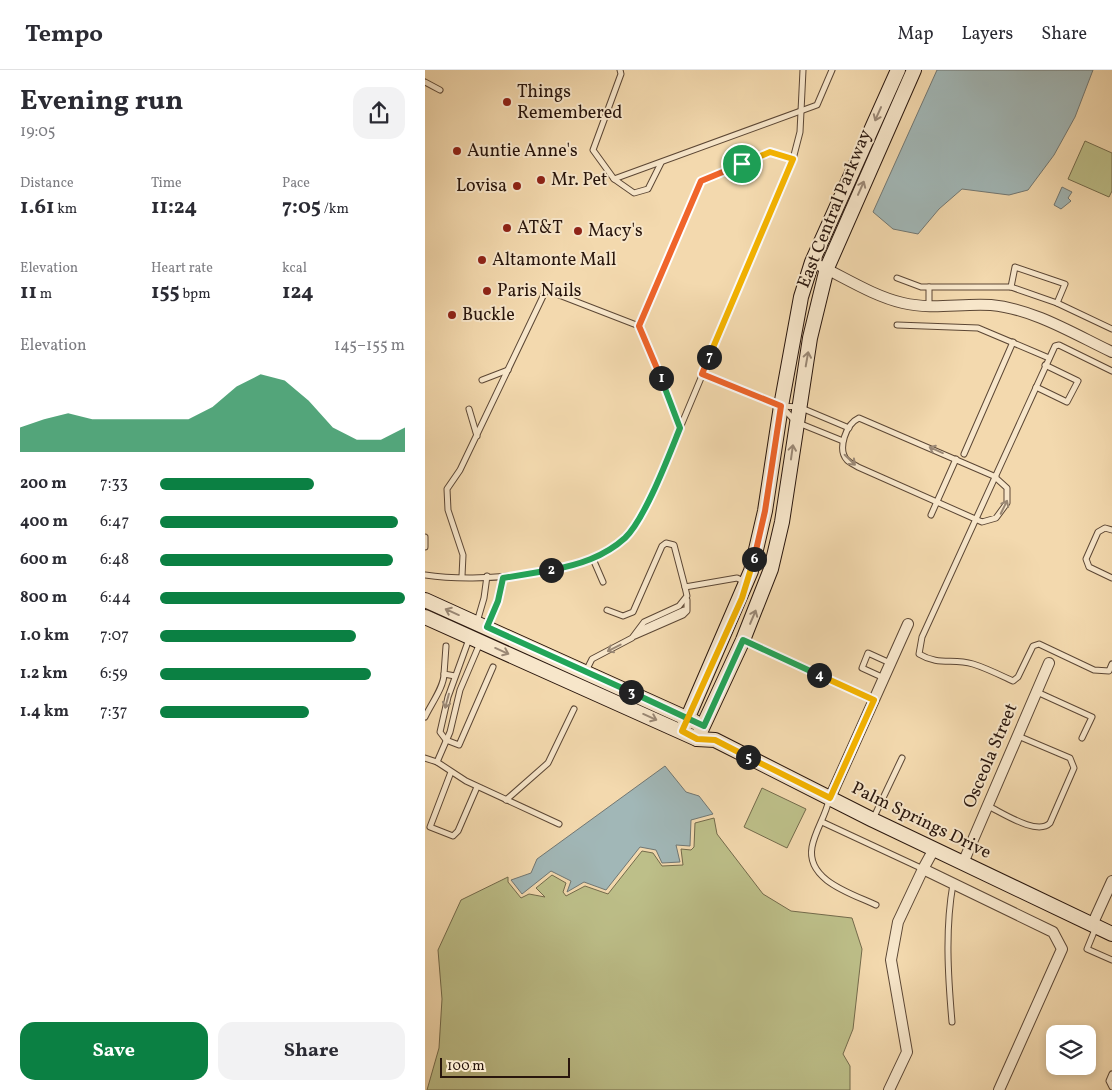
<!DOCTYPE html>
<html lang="en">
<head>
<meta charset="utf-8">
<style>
	:root { --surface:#fff; --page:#f2f2f3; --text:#2b2b33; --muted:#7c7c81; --line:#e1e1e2; --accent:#0b8043 }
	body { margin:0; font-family:Vollkorn,serif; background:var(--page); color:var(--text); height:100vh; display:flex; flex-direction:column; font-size:19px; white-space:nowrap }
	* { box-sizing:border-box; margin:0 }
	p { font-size:16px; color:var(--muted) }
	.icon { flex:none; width:28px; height:28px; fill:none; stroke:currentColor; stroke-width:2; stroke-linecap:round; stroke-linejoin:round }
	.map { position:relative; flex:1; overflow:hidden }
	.sheet { display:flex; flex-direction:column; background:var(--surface); width:425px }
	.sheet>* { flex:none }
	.tools { position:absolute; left:621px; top:955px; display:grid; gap:10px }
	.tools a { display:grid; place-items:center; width:50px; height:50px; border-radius:10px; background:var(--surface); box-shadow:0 2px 8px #0003; font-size:25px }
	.scale { position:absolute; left:15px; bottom:12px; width:130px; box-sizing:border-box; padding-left:5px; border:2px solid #29160d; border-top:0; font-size:14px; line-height:18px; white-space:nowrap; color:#29160d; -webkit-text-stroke:4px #f7e6ca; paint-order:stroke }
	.pin { position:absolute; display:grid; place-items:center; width:42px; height:42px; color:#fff; margin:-21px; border:2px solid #fff; border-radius:50%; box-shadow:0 1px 5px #0007 }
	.km { position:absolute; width:25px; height:25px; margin:-12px; border-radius:50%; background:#222; color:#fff; font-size:14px; line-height:25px; text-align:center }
	.round { display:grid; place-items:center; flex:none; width:52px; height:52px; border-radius:15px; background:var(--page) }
	.head { display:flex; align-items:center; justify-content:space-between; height:85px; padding:0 20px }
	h1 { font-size:28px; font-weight:700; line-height:38px }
	.stats { display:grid; grid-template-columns:repeat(3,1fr); gap:8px; height:85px; padding:5px 20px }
	.stats div { display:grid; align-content:center }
	.stats b { font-size:21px; font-weight:700 }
	.stats small { font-size:14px; font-weight:400 }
	.stats p { font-size:14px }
	.chart { height:140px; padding:10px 20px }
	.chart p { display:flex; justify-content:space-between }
	.chart svg { width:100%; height:90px; margin-top:5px; fill:var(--accent); opacity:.7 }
	.action { display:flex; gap:10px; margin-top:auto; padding:10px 20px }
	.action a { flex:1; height:58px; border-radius:15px; background:var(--accent); color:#fff; font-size:20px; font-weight:700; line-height:58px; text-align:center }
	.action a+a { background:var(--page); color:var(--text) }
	ul { padding:0 20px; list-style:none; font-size:16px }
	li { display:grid; grid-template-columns:80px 60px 1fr; align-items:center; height:38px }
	li i { height:12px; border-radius:6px; background:var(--accent) }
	header { display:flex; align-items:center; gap:30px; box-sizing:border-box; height:70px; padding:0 25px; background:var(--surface); border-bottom:1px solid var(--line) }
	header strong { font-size:24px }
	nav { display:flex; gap:28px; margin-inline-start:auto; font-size:18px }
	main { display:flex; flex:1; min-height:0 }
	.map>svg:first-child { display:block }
</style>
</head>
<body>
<header>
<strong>Tempo</strong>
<nav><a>Map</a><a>Layers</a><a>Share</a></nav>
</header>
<main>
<section class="sheet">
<div class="head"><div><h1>Evening run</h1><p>19:05</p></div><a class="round"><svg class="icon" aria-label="share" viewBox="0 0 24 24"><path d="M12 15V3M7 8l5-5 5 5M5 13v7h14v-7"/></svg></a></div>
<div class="stats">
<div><p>Distance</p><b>1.61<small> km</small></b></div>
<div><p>Time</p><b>11:24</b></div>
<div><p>Pace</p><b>7:05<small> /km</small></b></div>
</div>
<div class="stats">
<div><p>Elevation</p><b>11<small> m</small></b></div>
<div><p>Heart rate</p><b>155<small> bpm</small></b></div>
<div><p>kcal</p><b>124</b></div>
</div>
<div class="chart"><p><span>Elevation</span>145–155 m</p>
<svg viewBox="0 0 160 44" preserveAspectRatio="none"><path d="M0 44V32L10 28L20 25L30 28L40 28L50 28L60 28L70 28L80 22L90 12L100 6L110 9L120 19L130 32L140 38L150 38L160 32V44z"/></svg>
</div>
<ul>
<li><b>200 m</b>7:33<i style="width:63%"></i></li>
<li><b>400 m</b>6:47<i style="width:97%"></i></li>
<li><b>600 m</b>6:48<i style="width:95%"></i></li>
<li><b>800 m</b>6:44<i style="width:100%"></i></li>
<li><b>1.0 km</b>7:07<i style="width:80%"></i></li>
<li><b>1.2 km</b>6:59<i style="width:86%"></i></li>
<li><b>1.4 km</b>7:37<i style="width:61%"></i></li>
</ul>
<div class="action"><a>Save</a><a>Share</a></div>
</section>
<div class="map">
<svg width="687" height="1020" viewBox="0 0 687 1020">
	<rect width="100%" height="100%" fill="#f3d9ae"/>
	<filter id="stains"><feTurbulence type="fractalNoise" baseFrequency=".004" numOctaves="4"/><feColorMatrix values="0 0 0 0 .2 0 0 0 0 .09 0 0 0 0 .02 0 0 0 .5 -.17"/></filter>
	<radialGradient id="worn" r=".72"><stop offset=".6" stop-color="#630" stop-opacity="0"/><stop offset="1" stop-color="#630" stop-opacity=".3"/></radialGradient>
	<!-- green -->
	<g fill="#bdbf89" stroke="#736a4b">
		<path d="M660 71 687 83V121L684 127 643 109Z"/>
		<path d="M337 718 381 739 362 778 319 757Z"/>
		<path d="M289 748 292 764 338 824 366 841 427 848 437 879 428 959 418 984 425 996V1020H2L14 978 17 929 13 880 36 830 83 807V812L96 828 104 824 120 827 111 818 127 805 141 813 138 822 141 826 160 816 183 824 217 781 228 783 237 796 258 795 256 779 266 780 269 777 270 753Z"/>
	</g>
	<!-- water -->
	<g fill="#a1b7b7" stroke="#717773">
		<path d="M512 0H668L650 47 629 85 603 120 584 125 537 119 514 139 493 164 468 159 448 142Z"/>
		<path d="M637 117 647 122 643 128 646 131 636 139 629 135Z"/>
		<path d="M240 696 261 722 274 726 288 744 266 750 265 776 251 775 255 792 237 793 231 780 215 777 181 820 159 812 142 822 146 811 126 801 97 824 86 810 106 803 112 789Z"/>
	</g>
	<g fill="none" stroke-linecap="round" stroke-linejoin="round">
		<defs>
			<g id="lane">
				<path d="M195 0 196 4 168 80 189 109 392 35 407 0"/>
				<path d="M0 12 15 20"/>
				<path d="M189 109 209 123 223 119 236 93"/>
				<path d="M472 208 496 217H586L632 233 687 259"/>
				<path d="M504 217V236"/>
				<path d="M586 217 590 197 640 214 632 233"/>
				<path d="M472 255 553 258 624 288"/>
				<path d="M214 256 255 357"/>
				<path d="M687 301 634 275 630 276 497 567 494 584C514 596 527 588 548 594 561 598 575 605 588 611L593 607 608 576 614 574 669 600 684 601 687 594"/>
				<path d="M277 305 356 336 374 337 424 358"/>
				<path d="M57 310 83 300"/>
				<path d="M611 317 642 332 653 311 620 295"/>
				<path d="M358 338 371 352 418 371"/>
				<path d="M44 339 52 366"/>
				<path d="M539 384 588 272"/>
				<path d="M571 408 582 418V433L571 448 557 452 433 397C430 395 425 393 422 390 412 379 421 354 434 348L571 407"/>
				<path d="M506 445 531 389"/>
				<path d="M687 460 680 458 673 462 661 489 664 497 687 508"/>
				<path d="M0 467V477"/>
				<path d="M168 489 178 512"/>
				<path d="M0 505C51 513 163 506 201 468 216 452 225 427 234 408L368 89 375 62 378 0"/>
				<path d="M37 506 38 485 23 440 22 419 35 400 121 220 214 256 276 111 345 82 368 89"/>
				<path d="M182 540 198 546 208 542 237 476 241 473 249 475 260 517 312 508 320 512"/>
				<path d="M52 552 59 528 62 506"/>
				<path d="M62 556 73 531 78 508"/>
				<path d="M215 560 259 540"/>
				<path d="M210 566 258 545 262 541V530"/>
				<path d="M44 569 23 627 15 662 21 670 34 675 68 597"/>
				<path d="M318 570 449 631"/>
				<path d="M21 576 19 604 30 606"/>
				<path d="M161 601 167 589 207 568 219 552 254 536 262 526 260 517"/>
				<path d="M459 608 437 598 443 583 465 593"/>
				<path d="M612 622 667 647 657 668"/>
				<path d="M0 647C6 634 19 617 19 604"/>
				<path d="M0 688 12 692 41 711 134 754"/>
				<path d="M12 692 25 662 35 620 55 573"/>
				<path d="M26 702 5 757 28 766 33 761 52 717"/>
				<path d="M81 730 123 693 149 639"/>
				<path d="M404 730C400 747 390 761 387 777 381 811 428 824 451 835"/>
				<path d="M563 736C578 743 612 766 625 753L649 698 645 688 593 666"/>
				<path d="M448 749 477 688"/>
				<path d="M397 752 498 799"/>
				<path d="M671 857 662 879 687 890"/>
				<path d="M527 952C523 906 520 859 528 814"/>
				<path d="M687 1004 684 1011 687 1017"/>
			</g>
			<g id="street">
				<path d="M387 192C416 205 447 226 478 233 507 240 537 233 566 235 609 239 649 264 687 282"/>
				<path d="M405 728 483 554"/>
				<path d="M509 779 498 799 628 862 637 879 574 1020"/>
				<path d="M538 793 624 593"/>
				<path d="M667 855 687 811"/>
				<path d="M464 1020 482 982 466 890 473 852 498 799"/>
			</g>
			<g id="secondary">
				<path d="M0 530 270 652"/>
				<path d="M0 547 272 669 290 670 448 750 687 864"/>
				<path d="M257 661 326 501 340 441 356 336 376 227 387 192 473 0"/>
				<path d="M272 669 318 570 346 499 357 452 385 268 402 198 489 0"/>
			</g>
		</defs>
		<!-- lane casing -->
		<use href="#lane" stroke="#5c4735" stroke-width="7"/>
		<!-- street casing -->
		<use href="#street" stroke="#5c4735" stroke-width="12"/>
		<!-- secondary casing -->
		<use href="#secondary" stroke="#29160d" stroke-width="16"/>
		<!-- lane -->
		<use href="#lane" stroke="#f7e6ca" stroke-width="5"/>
		<!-- street -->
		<use href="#street" stroke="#f7e6ca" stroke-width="10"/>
		<!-- secondary -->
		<use href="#secondary" stroke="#f7e6ca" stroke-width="14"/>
	</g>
	<!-- one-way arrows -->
	<defs><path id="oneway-shaft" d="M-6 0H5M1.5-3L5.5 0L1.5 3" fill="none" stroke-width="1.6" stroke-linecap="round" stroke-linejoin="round" transform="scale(1.25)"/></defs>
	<g stroke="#9a8875">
		<use href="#oneway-shaft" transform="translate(453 44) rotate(114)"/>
		<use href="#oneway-shaft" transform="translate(436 118) rotate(-66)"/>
		<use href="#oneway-shaft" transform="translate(382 289) rotate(-80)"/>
		<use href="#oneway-shaft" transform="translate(511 380) rotate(-156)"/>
		<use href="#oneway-shaft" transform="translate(367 382) rotate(-82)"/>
		<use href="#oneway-shaft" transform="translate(425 390) rotate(44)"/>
		<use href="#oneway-shaft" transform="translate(579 437) rotate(-64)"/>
		<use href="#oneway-shaft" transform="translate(27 542) rotate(-156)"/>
		<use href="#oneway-shaft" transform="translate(328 547) rotate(-67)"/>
		<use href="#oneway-shaft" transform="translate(189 578) rotate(153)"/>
		<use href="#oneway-shaft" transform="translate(77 581) rotate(24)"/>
		<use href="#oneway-shaft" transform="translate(22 631) rotate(105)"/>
		<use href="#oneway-shaft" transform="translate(225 647) rotate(24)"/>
	</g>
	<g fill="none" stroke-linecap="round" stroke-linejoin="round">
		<defs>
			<path id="split-1" d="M236 308 214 256 276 111 317 94"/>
			<path id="split-2" d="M126 500C153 495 179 487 200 468 220 449 244 385 255 358L236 308"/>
			<path id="split-3" d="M126 500 78 508 73 531 62 557 206 622"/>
			<path id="split-4" d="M206 622 279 656 318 570 394 605"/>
			<path id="split-5" d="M323 687 405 728 449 630 394 605"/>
			<path id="split-6" d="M323 687 290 670 272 669 257 661 317 528 329 489"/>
			<path id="split-7" d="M284 287 277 304 356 336 340 441 329 489"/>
			<path id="split-8" d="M284 287 368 89 345 82 317 94"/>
		</defs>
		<!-- split-1 casing -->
		<use href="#split-1" stroke="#fff" stroke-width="10"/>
		<!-- split-2 casing -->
		<use href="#split-2" stroke="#fff" stroke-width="10"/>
		<!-- split-3 casing -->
		<use href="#split-3" stroke="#fff" stroke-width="10"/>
		<!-- split-4 casing -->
		<use href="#split-4" stroke="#fff" stroke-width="10"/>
		<!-- split-5 casing -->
		<use href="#split-5" stroke="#fff" stroke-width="10"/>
		<!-- split-6 casing -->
		<use href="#split-6" stroke="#fff" stroke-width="10"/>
		<!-- split-7 casing -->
		<use href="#split-7" stroke="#fff" stroke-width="10"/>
		<!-- split-8 casing -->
		<use href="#split-8" stroke="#fff" stroke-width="10"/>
		<!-- split-1 -->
		<use href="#split-1" stroke="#f0652b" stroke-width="6"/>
		<!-- split-2 -->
		<use href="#split-2" stroke="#22a559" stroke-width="6"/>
		<!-- split-3 -->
		<use href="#split-3" stroke="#22a559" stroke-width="6"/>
		<!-- split-4 -->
		<use href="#split-4" stroke="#22a559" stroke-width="6"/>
		<!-- split-5 -->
		<use href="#split-5" stroke="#f5b400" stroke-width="6"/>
		<!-- split-6 -->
		<use href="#split-6" stroke="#f5b400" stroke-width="6"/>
		<!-- split-7 -->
		<use href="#split-7" stroke="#f0652b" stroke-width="6"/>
		<!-- split-8 -->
		<use href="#split-8" stroke="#f5b400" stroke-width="6"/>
	</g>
	<!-- markers -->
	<g fill="#8f2418" stroke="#f7e6ca" stroke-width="2">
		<circle cx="82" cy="32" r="5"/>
		<circle cx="32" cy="81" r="5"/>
		<circle cx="116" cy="110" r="5"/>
		<circle cx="92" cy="116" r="5"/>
		<circle cx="82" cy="158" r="5"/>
		<circle cx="153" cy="161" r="5"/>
		<circle cx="57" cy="190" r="5"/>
		<circle cx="62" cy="221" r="5"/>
		<circle cx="27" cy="245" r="5"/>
	</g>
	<g text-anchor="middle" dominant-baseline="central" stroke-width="4" stroke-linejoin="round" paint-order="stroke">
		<!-- poi labels -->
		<g font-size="18" fill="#29160d" stroke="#f7e6ca" text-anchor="start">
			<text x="92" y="22">Things<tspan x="92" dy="21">Remembered</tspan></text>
			<text x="42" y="81">Auntie Anne's</text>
			<text x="126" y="110">Mr. Pet</text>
			<text x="82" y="116" text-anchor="end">Lovisa</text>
			<text x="92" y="158">AT&amp;T</text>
			<text x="163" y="161">Macy's</text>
			<text x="67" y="190">Altamonte Mall</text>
			<text x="72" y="221">Paris Nails</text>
			<text x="37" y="245">Buckle</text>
		</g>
		<!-- street labels -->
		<g font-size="18" fill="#29160d" stroke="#f7e6ca">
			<text transform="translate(410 139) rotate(-68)">East Central Parkway</text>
			<text transform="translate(566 686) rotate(-67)">Osceola Street</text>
			<text transform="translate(496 751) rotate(26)">Palm Springs Drive</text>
		</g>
	</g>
	<rect width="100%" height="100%" filter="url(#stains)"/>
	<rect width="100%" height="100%" fill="url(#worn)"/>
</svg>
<div class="tools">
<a><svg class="icon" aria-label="layers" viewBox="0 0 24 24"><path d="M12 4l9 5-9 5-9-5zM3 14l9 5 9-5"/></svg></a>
</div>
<div class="scale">100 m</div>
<div class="pin" style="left:317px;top:94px;background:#1e9e55"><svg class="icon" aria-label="arrive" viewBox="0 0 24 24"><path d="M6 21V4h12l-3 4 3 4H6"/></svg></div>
<b class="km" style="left:236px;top:308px">1</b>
<b class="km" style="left:126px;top:500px">2</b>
<b class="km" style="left:206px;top:622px">3</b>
<b class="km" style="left:394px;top:605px">4</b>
<b class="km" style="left:323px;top:687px">5</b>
<b class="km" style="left:329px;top:489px">6</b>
<b class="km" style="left:284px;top:287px">7</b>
</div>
</main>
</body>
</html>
